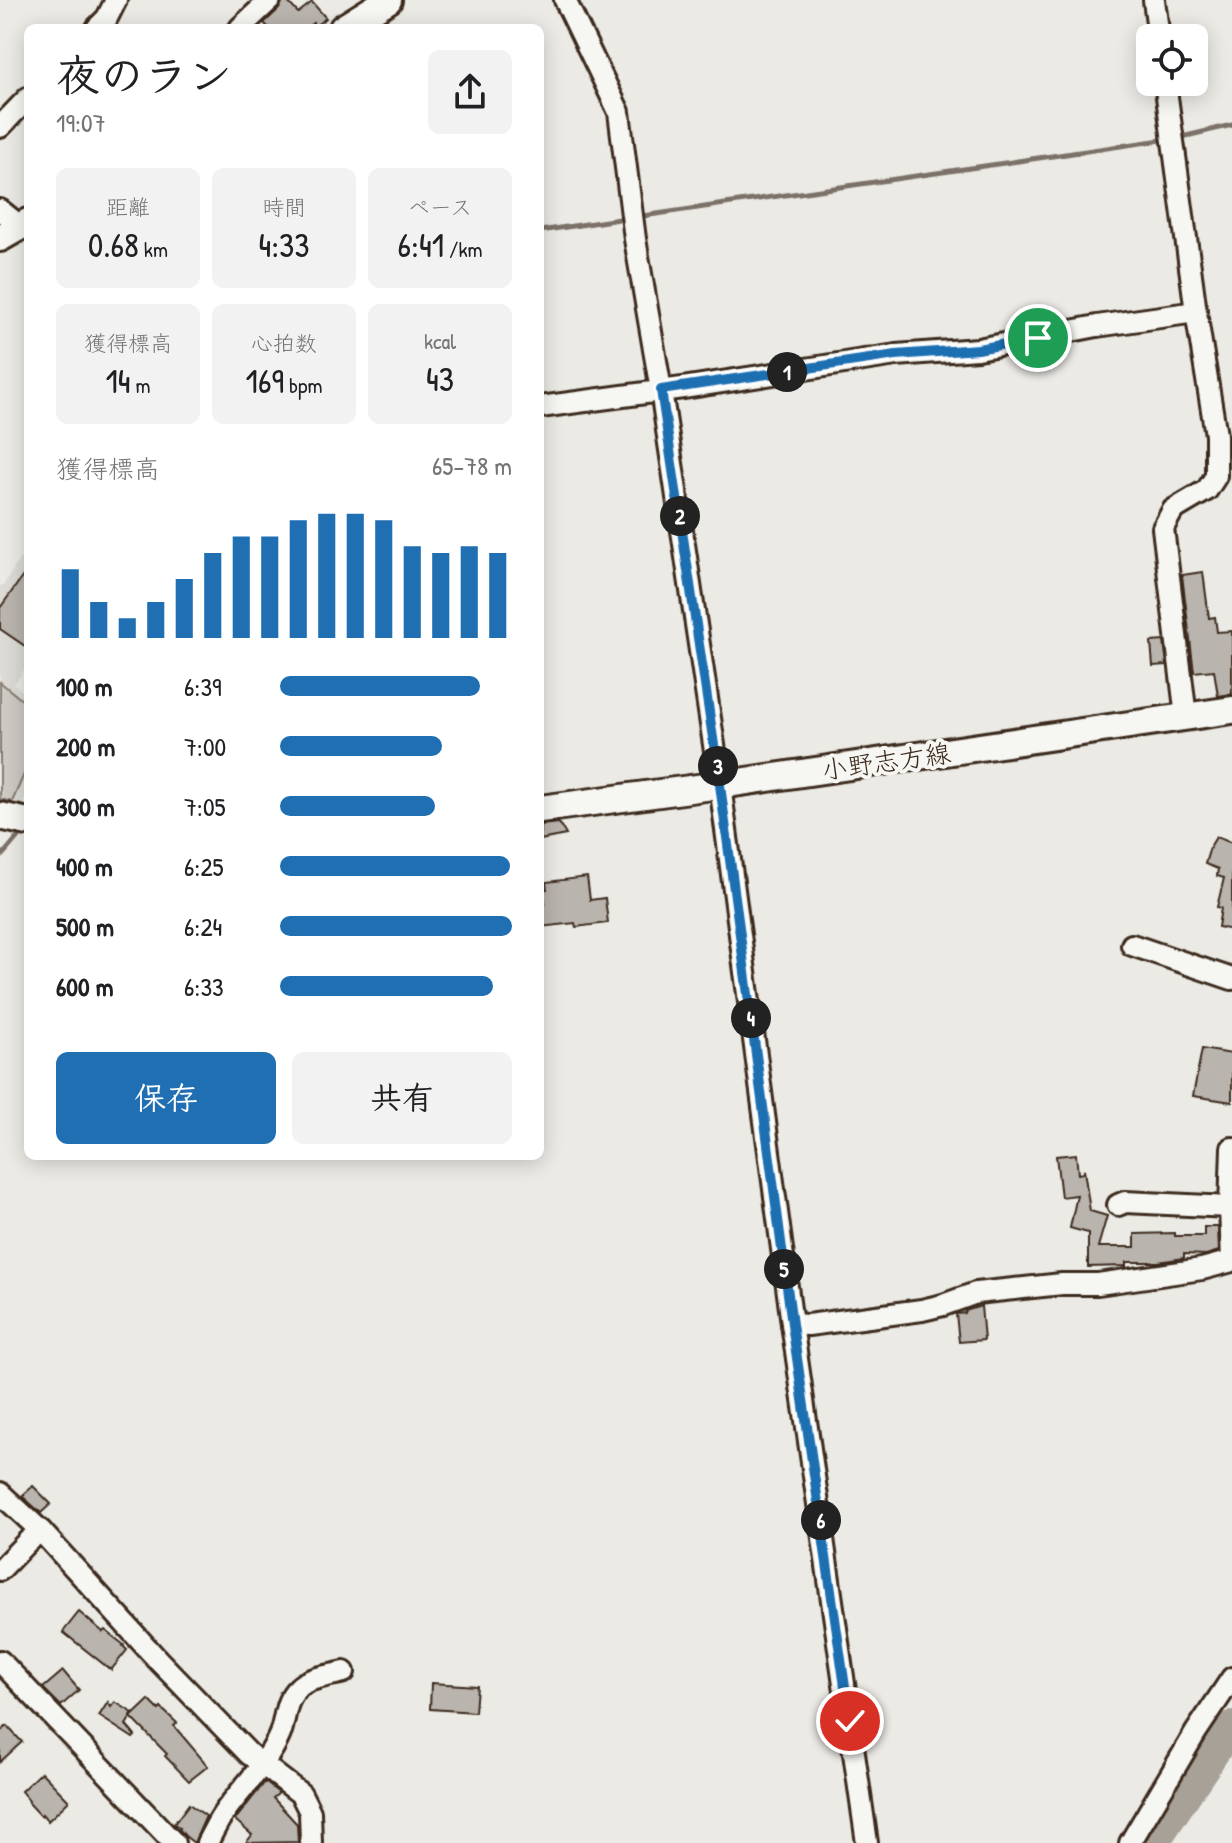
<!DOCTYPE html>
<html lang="ja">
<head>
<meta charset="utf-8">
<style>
	:root { --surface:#fff; --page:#f2f2f2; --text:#202124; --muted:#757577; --accent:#1f6fb2 }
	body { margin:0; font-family:"Patrick Hand","Klee One",sans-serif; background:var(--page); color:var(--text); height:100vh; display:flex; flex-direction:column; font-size:30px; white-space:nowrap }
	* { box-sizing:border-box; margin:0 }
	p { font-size:26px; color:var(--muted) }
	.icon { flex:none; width:44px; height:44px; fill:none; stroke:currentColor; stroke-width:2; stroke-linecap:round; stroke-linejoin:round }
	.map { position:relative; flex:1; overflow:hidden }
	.details { position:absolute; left:24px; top:24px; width:520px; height:1136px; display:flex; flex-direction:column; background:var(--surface); border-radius:12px; box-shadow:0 4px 20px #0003 }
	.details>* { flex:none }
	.buttons { position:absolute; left:1136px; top:24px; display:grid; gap:16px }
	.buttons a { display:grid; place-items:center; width:72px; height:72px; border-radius:12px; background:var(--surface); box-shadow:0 4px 20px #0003; font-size:40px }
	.pin { position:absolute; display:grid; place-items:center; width:68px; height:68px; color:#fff; margin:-34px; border:4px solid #fff; border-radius:50%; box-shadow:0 2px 8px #0007 }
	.km { position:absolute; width:40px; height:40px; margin:-20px; border-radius:50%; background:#222; color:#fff; font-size:22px; line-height:40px; text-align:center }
	.round { display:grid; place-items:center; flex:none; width:84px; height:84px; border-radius:12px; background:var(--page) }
	.overview { display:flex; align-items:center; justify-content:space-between; height:136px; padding:0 32px }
	h1 { font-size:44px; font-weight:600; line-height:60px }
	.figures { display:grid; grid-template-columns:repeat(3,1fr); gap:12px; height:136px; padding:8px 32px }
	.figures div { display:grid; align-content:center; border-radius:12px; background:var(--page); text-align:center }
	.figures b { font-size:34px; font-weight:600 }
	.figures small { font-size:22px; font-weight:400 }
	.figures p { font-size:22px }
	.chart { height:224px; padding:16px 32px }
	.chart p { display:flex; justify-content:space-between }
	.chart svg { width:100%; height:144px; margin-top:8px; stroke:var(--accent); stroke-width:6 }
	.action { display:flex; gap:16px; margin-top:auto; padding:16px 32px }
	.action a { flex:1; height:92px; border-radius:12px; background:var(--accent); color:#fff; font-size:32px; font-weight:600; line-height:92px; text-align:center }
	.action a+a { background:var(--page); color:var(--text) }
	ul { padding:0 32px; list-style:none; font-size:26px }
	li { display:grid; grid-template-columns:128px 96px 1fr; align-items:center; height:60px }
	li i { height:20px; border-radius:10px; background:var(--accent) }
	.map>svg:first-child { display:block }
</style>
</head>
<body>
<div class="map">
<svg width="1232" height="1843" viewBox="0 0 1232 1843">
	<rect width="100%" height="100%" fill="#ebeae5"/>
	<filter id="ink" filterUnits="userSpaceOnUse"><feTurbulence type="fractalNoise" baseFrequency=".0125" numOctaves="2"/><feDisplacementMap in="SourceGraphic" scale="16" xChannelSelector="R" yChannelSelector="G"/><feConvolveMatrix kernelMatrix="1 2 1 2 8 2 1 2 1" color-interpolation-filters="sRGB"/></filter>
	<g filter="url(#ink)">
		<!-- built -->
		<path fill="#dcdad4" d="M20 558 28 563V664L14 684 28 696V790L19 813 0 808V585L3 586Z"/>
		<!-- green -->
		<path fill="#cdcac4" stroke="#847a71" stroke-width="2" d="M0 682 28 705V765L12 802 0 799Z"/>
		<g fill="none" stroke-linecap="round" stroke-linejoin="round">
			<!-- stream -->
			<g stroke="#7c7167" stroke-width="5">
				<path d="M1178 138 1232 125"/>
				<path d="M636 217 1168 139"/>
				<path d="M540 231 626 218"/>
				<path d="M0 858 23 831"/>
			</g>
			<!-- river -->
			<path stroke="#a8a198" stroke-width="30" d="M1154 1843 1232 1726"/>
		</g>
		<!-- building -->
		<g fill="#bab4ae" stroke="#3b2a1e" stroke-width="2">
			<path d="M283 0H286L298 13 312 2 326 18 315 26 313 23 309 26 311 28H269L264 23 279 9Z"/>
			<path d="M28 569V648L0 629V608Z"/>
			<path d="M1203 572 1209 618 1215 617 1217 632 1232 631V694L1218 696 1214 670 1194 672 1182 575Z"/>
			<path d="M1164 641 1167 665 1153 666 1151 642Z"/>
			<path d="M559 823 566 835 540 840V825Z"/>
			<path d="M1216 837 1232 843V930L1218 927 1221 908 1217 907 1224 878 1217 876 1218 869 1205 864 1210 847Z"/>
			<path d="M587 877 590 900 605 898 608 923 576 927 575 923 540 927V904H545L543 890 547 889 546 882Z"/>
			<path d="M1202 1049 1232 1054V1102L1193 1096Z"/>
			<path d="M1076 1154 1078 1174 1083 1173 1084 1170 1090 1211 1107 1216 1098 1247H1135V1234L1175 1233V1236H1204V1227H1218L1219 1251 1206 1255 1184 1254V1258L1158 1262H1126V1266L1088 1267V1233L1070 1228 1077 1195 1061 1197 1056 1156Z"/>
			<path d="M981 1306 984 1340 959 1342 956 1314 965 1313V1311Z"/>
			<path d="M33 1486 51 1504 41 1513 22 1496Z"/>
			<path d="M79 1612 103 1632 105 1630 124 1645 123 1646 127 1650 111 1670 63 1632Z"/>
			<path d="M63 1671 79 1690 61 1706 43 1688Z"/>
			<path d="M431 1683 477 1686 475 1712 430 1709Z"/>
			<path d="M149 1700 159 1710 161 1708 177 1723 174 1726 208 1766 189 1781 165 1756 167 1754 131 1717Z"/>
			<path d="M108 1702 111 1707 115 1702 133 1713 126 1725 135 1736 133 1738 99 1716Z"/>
			<path d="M7 1726 22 1742 0 1762V1732Z"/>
			<path d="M41 1772 69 1801 48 1821 42 1814 41 1816 28 1802 29 1801 21 1791Z"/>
			<path d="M265 1782 279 1793 273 1798 297 1824 298 1842 246 1843 252 1835 235 1820Z"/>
			<path d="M189 1804 206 1816 194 1843 185 1836 179 1829 180 1828 174 1824Z"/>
		</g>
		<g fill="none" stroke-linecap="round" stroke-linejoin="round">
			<defs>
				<g id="minor">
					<path d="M565 0 619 112 635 239 661 390 720 785 792 1324 867 1843"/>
					<path d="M1154 0 1159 38"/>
					<path d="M97 28 107 18 116 0"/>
					<path d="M240 28 270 0"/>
					<path d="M1165 82 1196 312 1216 435V476L1207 490 1173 510 1163 528 1186 717"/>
					<path d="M0 127 28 98"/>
					<path d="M0 210 20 226"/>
					<path d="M540 407 683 388 896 355 978 349 1097 326 1196 312"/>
					<path d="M1132 945 1232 979"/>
					<path d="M1118 1205 1125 1202 1230 1207"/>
					<path d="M792 1324 808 1325 922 1310 943 1305 976 1293 1062 1284H1098L1202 1269 1232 1261 1230 1207 1232 1148"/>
					<path d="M0 1493 41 1531 158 1660 249 1754 301 1794 310 1812 311 1843"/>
					<path d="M0 1570 28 1541 41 1531"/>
					<path d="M0 1661 174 1843"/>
					<path d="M207 1843C213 1832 218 1820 226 1810 243 1787 269 1761 280 1734 286 1718 284 1701 298 1688 309 1677 330 1676 344 1672"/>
					<path d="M1130 1843 1196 1732 1232 1678"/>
				</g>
				<g id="major">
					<path d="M343 28 388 0"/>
					<path d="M0 238 28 222"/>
					<path d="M540 809 720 785 1232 710"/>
					<path d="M0 816 28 822"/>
				</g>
			</defs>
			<!-- minor casing -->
			<use href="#minor" stroke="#3b2a1e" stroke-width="26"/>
			<!-- major casing -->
			<use href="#major" stroke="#3b2a1e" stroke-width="32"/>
			<!-- minor -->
			<use href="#minor" stroke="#f6f6f2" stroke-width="20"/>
			<!-- major -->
			<use href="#major" stroke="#f6f6f2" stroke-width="26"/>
		</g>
	</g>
	<g fill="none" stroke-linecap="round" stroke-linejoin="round" filter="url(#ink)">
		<defs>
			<path id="route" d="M850 1721 792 1324 720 785 661 390 896 355 978 349 1038 338"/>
		</defs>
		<!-- route casing -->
		<use href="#route" stroke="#fff" stroke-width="16"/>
		<!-- route -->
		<use href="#route" stroke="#1f6fb2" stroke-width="10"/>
	</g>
	<g text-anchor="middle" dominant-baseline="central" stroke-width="8" stroke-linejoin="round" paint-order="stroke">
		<!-- street labels -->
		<g font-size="26" fill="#3b2a1e" stroke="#f6f6f2">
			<text transform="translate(886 761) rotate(-8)">小野志方線</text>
		</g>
	</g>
</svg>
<div class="buttons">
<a><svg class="icon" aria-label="locate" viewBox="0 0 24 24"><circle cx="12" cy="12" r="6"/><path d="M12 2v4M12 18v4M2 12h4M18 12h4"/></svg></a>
</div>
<div class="pin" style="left:1038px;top:338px;background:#1e9e55"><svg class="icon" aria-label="arrive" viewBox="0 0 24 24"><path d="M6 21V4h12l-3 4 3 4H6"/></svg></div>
<div class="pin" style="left:850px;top:1721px;background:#d93025"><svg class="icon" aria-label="check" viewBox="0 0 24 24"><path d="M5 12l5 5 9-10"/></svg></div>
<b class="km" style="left:787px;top:372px">1</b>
<b class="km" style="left:680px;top:516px">2</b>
<b class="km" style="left:718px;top:766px">3</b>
<b class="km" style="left:751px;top:1018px">4</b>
<b class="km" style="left:784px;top:1269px">5</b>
<b class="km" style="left:821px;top:1520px">6</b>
<section class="details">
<div class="overview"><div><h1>夜のラン</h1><p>19:07</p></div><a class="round"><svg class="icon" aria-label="share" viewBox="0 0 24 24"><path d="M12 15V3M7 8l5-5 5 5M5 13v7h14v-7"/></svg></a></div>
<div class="figures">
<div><p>距離</p><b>0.68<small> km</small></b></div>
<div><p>時間</p><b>4:33</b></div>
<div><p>ペース</p><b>6:41<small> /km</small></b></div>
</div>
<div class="figures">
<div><p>獲得標高</p><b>14<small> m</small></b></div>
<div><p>心拍数</p><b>169<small> bpm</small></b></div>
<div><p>kcal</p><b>43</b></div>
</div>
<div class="chart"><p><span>獲得標高</span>65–78 m</p>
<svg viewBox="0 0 160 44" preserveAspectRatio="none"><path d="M5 44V23M15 44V33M25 44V38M35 44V33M45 44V26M55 44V18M65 44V13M75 44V13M85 44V8M95 44V6M105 44V6M115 44V8M125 44V16M135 44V18M145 44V16M155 44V18"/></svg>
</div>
<ul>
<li><b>100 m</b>6:39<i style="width:86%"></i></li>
<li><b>200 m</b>7:00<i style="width:70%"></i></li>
<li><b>300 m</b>7:05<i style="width:67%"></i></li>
<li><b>400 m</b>6:25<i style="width:99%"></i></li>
<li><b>500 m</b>6:24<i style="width:100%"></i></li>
<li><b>600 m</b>6:33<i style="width:92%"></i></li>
</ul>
<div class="action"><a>保存</a><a>共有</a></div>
</section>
</div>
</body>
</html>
